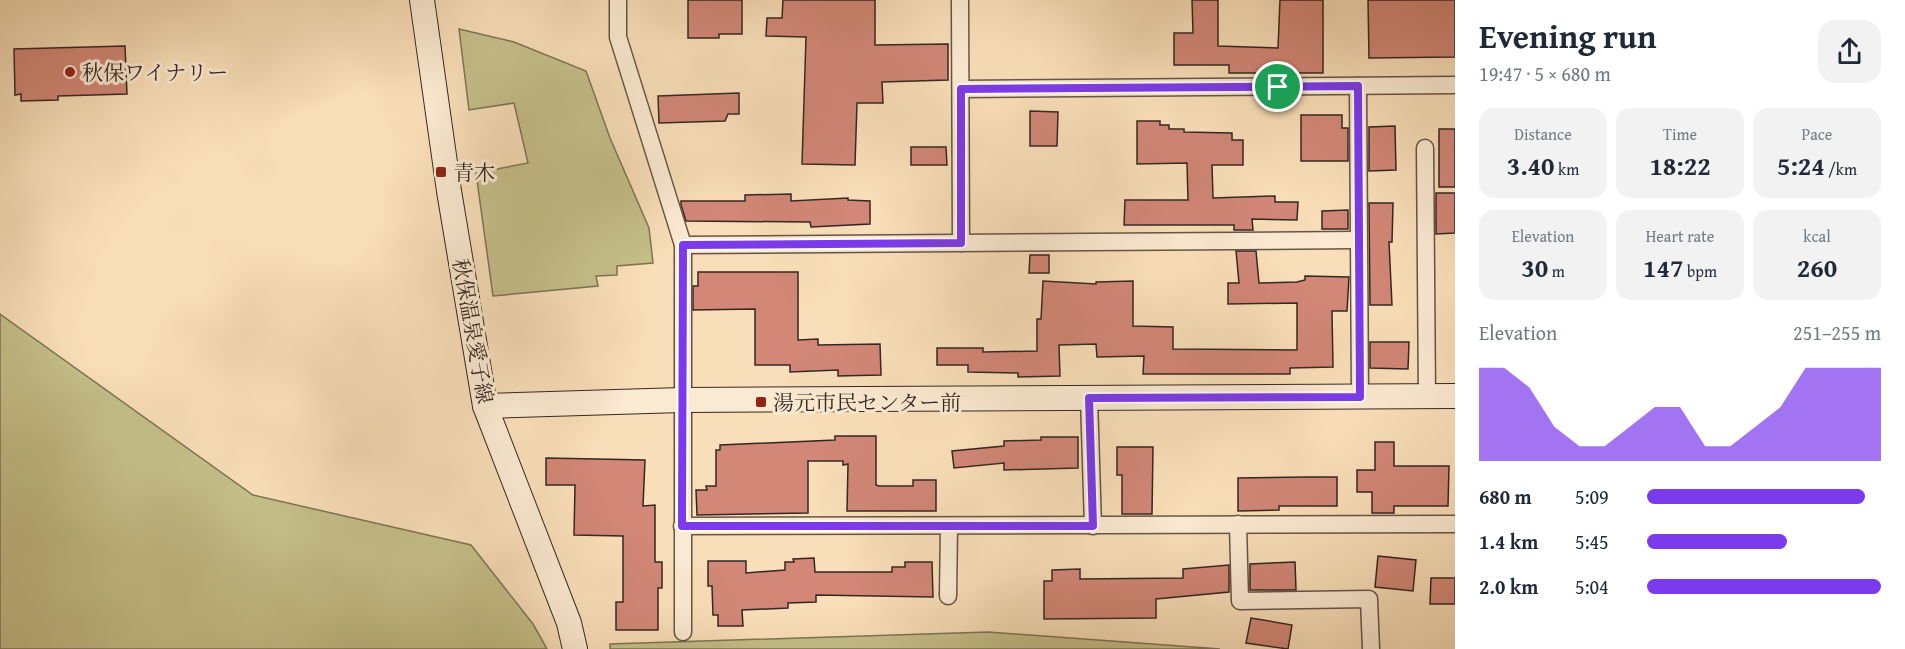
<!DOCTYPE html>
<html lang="en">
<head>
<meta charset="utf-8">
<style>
	:root { --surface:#fff; --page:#f2f2f3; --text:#1f2937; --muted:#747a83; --accent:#7c3aed }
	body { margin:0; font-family:"Gentium Book Plus","Noto Serif JP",serif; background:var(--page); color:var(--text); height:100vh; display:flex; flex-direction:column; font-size:22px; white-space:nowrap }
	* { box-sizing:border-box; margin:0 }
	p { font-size:20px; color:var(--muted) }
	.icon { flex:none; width:33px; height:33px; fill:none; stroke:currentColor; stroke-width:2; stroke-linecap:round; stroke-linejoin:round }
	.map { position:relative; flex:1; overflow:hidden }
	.details { display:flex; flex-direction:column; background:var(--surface); width:450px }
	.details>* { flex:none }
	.pin { position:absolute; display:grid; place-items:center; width:51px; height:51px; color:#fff; margin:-26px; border:3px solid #fff; border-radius:50%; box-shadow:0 2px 6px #0007 }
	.round { display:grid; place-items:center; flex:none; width:63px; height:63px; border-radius:18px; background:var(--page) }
	.headline { display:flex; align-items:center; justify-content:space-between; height:102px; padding:0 24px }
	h1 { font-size:33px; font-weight:700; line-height:45px }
	.figures { display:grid; grid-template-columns:repeat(3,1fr); gap:9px; height:102px; padding:6px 24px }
	.figures div { display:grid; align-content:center; border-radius:15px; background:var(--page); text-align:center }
	.figures b { font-size:26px; font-weight:700 }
	.figures small { font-size:16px; font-weight:400 }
	.figures p { font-size:16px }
	.chart { height:168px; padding:12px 24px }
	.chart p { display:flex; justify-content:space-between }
	.chart svg { width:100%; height:108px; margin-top:6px; fill:var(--accent); opacity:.7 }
	ul { padding:0 24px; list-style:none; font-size:20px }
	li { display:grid; grid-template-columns:96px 72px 1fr; align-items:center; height:45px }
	li i { height:15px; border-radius:8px; background:var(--accent) }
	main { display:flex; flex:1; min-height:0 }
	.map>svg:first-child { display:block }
</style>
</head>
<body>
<main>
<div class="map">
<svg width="1455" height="649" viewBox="0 0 1455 649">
	<rect width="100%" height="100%" fill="#f9dfb9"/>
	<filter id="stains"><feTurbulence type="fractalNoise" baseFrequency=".00333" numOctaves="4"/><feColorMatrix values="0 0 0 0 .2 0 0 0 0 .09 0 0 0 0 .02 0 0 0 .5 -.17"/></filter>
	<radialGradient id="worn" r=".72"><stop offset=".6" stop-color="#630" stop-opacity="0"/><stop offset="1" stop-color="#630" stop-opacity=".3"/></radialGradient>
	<!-- green -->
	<g fill="#c5c08a" stroke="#7c7456" stroke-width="1.5">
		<path d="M459 29 514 42 586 71 610 138 649 228 653 263 617 266V275L596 276 598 286 493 296 476 173 528 163 514 103 469 110Z"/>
		<path d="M0 314 253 495 471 545 533 624 547 649H0Z"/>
		<path d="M988 632 1220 649H610V644Z"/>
	</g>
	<!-- building -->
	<g fill="#d28777" stroke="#342723" stroke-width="1.5">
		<path d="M688 0H742V34H719V38H688Z"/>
		<path d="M783 0H875V45L948 44V80L882 82 883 103H857L855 165 802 164 806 37 766 36 767 18H782Z"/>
		<path d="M1192 0H1218V46L1278 48 1280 0H1323V73H1229V65H1174V33H1193Z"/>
		<path d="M1368 0H1455V57L1369 58Z"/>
		<path d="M125 46 127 94 58 96V100L21 101V94L15 95 14 49Z"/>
		<path d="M739 93V114H728L725 121 659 123 658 96Z"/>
		<path d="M1030 111 1058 112 1057 146H1030Z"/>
		<path d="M1301 115H1342V128H1348V161H1301Z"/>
		<path d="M1137 121H1160V125H1169V129H1184V132L1232 133V140H1243V165H1212L1213 198 1275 196V202H1298L1297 220 1252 219 1253 230H1234V225H1124L1125 200H1188L1187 163 1137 164Z"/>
		<path d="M1395 126 1396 170 1369 171V127Z"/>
		<rect x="1439" y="129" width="16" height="58"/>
		<path d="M911 147H946L947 165H911Z"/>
		<path d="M1436 193H1455V233L1436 234Z"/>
		<path d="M791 194V201L848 198V200L870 201V224L811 227 810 222 686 221 681 205V201H745V195Z"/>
		<path d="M1369 203H1393L1392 242H1389L1392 305H1370Z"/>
		<path d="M1348 210V229H1322V211Z"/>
		<path d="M1236 251H1256L1259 283 1297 282 1305 280V276L1349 277 1347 311H1332L1333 367 1290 368V374H1143L1144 356 1097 357 1096 344 1059 345 1060 376 1018 377V373L968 372V365H937V348H983V352L1037 351V319H1041L1043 281 1096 284V282L1133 281V326L1173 327V349L1297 350V303L1228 304V283H1239Z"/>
		<path d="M1030 255H1049V273H1029Z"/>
		<path d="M698 272H798V340L818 339V345L880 344 881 375 838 376V370L790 372V365H755V309L693 310V286H698Z"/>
		<path d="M1370 342H1409L1408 369 1370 368Z"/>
		<path d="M835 436H876V485L879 486H913V480H936V511H847L848 464 843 465V461H808V513L697 515 696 490H707L706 486H716V450H720V445L835 440Z"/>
		<path d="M1041 437H1078V468L1004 470V463L954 468 952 451 1004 446V441L1041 440Z"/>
		<path d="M1375 442H1394V466H1449L1448 506H1394V513H1372V492H1357V470H1375Z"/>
		<path d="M1117 447H1153L1152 514H1122V475H1117Z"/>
		<path d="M546 458 645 460 643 506 655 505V562H662V588H658V630H616V602H623V536L574 535 575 485H546Z"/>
		<path d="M1305 477H1337V506H1279V510L1238 511V478Z"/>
		<path d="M1378 556 1416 560 1413 591 1375 587Z"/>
		<path d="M814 558 815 572H892V567H905V562H932L933 597 816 595V602L788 603V608L742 610 743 626H718V615H713L712 586H708V561H746V573L785 570V562H794L793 559Z"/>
		<path d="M1295 562 1296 590H1250V564Z"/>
		<path d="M1229 565V592L1156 599V618L1044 619V581H1052V570L1080 569V579L1183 578V569Z"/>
		<path d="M1431 578H1455V604H1430Z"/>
		<path d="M1251 618 1292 625 1288 649 1246 643Z"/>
	</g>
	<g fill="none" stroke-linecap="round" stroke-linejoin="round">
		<defs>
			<g id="street">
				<path d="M618 0V37L683 245V632"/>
				<path d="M960 0 961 243"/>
				<path d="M1358 86 1360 397"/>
				<path d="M961 89 1455 85"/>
				<path d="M1425 148 1427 397"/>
				<path d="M683 245 1357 240"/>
				<path d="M1089 398 1093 526"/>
				<path d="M1238 524 1240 601 1369 599 1371 649"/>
				<path d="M682 526 1455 524"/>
				<path d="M948 596 949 527"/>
			</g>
			<g id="secondary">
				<path d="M422 0 449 191 485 406 569 623 575 649"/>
				<path d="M485 406 682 400 1455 396"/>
			</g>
		</defs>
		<!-- street casing -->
		<use href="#street" stroke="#655548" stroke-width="19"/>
		<!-- secondary casing -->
		<use href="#secondary" stroke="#342723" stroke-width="26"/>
		<!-- street -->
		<use href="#street" stroke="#fbead2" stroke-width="16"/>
		<!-- secondary -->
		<use href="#secondary" stroke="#fbead2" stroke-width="24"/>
	</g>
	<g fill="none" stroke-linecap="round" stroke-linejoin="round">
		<defs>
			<path id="route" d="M1358 86 1360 397 1089 398 1093 526H682L683 245 961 243V89Z"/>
		</defs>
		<!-- route casing -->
		<use href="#route" stroke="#fff" stroke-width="12"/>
		<!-- route -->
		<use href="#route" stroke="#7c3aed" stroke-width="8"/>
	</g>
	<!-- markers -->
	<g fill="#8f2418" stroke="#fbead2" stroke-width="2">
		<circle cx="70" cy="72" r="6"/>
		<rect x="435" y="166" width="12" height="12" rx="3"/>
		<rect x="755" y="396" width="12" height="12" rx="3"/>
	</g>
	<g text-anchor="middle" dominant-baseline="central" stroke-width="6" stroke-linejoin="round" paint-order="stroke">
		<!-- poi labels -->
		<g font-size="21" fill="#342723" stroke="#fbead2" text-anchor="start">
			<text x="82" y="72">秋保ワイナリー</text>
			<text x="453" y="172">青木</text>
			<text x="773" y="402">湯元市民センター前</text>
		</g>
		<!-- street labels -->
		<g font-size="21" fill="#342723" stroke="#fbead2">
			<text transform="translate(473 331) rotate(80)">秋保温泉愛子線</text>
		</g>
	</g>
	<rect width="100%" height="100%" filter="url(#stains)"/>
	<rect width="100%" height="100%" fill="url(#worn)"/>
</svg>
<div class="pin" style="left:1278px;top:87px;background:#1e9e55"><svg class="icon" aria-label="arrive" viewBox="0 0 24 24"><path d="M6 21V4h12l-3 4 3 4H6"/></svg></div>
</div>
<section class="details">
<div class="headline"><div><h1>Evening run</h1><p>19:47 · 5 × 680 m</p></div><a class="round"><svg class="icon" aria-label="share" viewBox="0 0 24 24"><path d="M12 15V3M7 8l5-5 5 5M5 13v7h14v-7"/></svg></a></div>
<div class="figures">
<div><p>Distance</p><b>3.40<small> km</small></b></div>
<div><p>Time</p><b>18:22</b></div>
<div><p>Pace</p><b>5:24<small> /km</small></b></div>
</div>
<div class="figures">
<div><p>Elevation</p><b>30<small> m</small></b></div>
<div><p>Heart rate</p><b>147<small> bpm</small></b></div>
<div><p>kcal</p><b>260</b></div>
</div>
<div class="chart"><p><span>Elevation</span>251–255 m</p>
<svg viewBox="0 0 160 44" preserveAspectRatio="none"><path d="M0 44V6L10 6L20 14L30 30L40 38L50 38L60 30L70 22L80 22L90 38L100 38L110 30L120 22L130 6L140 6L150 6L160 6V44z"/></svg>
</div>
<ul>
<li><b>680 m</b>5:09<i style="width:93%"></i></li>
<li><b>1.4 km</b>5:45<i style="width:60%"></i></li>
<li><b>2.0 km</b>5:04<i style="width:100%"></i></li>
</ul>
</section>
</main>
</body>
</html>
